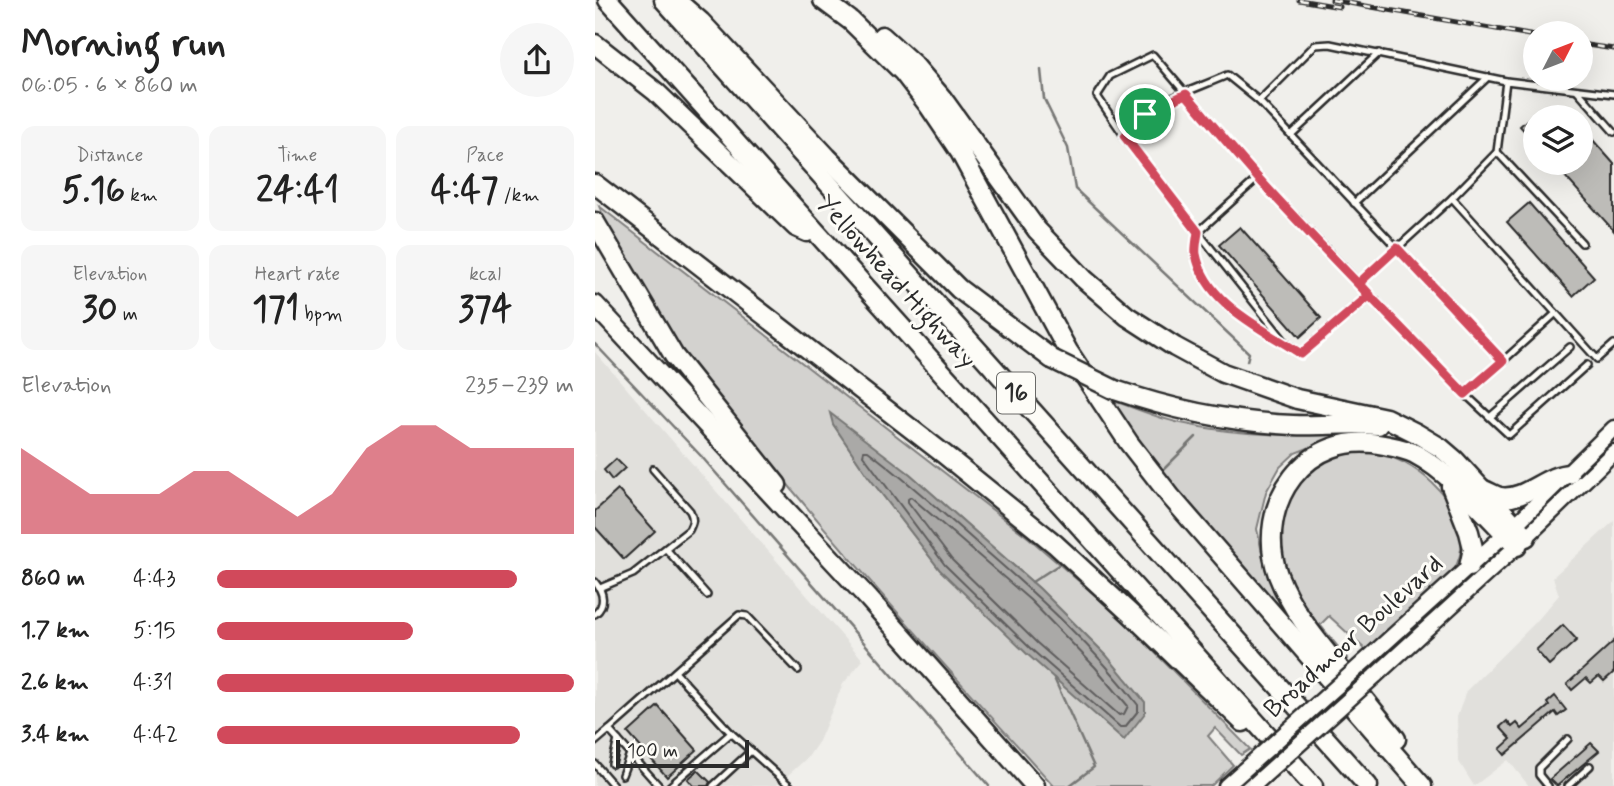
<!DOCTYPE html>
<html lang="en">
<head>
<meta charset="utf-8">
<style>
	:root { --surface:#fff; --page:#f6f6f6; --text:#222; --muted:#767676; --accent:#d1495b }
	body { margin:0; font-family:Mynerve,sans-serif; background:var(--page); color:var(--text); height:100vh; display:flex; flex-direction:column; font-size:26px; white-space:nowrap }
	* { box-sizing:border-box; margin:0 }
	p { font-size:23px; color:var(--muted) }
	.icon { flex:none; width:38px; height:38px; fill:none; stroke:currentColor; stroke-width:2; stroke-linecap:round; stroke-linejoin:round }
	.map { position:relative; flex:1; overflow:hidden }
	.panel { display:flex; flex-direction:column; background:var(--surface); width:595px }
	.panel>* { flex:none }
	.needle { width:46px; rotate:48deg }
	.buttons { position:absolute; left:928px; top:21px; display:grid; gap:14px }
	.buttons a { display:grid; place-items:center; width:70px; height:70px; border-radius:50%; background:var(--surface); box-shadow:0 7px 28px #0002; font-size:35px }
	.scale { position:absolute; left:21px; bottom:18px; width:133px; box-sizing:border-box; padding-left:7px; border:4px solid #2b2b2b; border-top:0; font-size:19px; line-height:24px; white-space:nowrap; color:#2b2b2b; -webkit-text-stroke:5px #fdfcf7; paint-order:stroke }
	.pin { position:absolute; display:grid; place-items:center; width:60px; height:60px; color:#fff; margin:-30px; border:4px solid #fff; border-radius:50%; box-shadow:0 2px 7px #0007 }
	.round { display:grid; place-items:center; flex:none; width:74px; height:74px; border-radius:37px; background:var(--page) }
	.head { display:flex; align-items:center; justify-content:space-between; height:119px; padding:0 21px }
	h1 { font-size:38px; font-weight:700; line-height:52px }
	.metrics { display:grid; grid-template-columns:repeat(3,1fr); gap:10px; height:119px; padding:7px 21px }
	.metrics div { display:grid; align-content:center; border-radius:14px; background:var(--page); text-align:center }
	.metrics b { font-size:35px; font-weight:700 }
	.metrics small { font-size:19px; font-weight:400 }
	.metrics p { font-size:19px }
	.chart { height:196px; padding:14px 21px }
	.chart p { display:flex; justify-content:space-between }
	.chart svg { width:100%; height:126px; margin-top:7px; fill:var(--accent); opacity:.7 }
	ul { padding:0 21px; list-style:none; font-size:23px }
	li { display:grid; grid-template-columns:112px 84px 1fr; align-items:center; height:52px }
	li i { height:18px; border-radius:9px; background:var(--accent) }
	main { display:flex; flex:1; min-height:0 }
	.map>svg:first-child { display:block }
</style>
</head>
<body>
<main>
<section class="panel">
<div class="head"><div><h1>Morning run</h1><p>06:05 · 6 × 860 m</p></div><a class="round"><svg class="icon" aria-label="share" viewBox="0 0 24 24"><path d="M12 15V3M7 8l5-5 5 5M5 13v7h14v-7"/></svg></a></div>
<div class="metrics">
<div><p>Distance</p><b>5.16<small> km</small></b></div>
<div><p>Time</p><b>24:41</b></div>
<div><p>Pace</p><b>4:47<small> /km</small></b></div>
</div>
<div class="metrics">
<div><p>Elevation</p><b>30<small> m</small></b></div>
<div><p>Heart rate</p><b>171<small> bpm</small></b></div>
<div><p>kcal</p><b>374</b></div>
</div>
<div class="chart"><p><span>Elevation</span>235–239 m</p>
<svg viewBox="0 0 160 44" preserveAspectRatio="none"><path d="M0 44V14L10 22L20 30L30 30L40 30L50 22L60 22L70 30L80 38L90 30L100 14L110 6L120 6L130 14L140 14L150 14L160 14V44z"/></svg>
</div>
<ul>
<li><b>860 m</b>4:43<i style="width:84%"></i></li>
<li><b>1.7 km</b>5:15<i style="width:55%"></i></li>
<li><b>2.6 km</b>4:31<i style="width:100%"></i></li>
<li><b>3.4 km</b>4:42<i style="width:85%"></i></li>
</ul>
</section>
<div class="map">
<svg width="1019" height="786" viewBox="0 0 1019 786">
	<rect width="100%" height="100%" fill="#f0efeb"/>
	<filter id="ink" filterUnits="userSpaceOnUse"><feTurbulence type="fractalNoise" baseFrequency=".0143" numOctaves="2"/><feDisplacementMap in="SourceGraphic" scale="14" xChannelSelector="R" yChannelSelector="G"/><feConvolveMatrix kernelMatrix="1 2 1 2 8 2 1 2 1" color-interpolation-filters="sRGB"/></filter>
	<g filter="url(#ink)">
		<!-- built -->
		<g fill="#e1e0dc">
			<path d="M0 352 268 660 248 684 224 741 213 757 181 786H0Z"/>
			<path d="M1019 521V786H934L913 760 879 786 863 760 862 717 871 691 941 622 964 595 958 577Z"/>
		</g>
		<!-- green -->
		<g fill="#d3d2cf" stroke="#7f7e7d" stroke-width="2" fill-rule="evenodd">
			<path d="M4 206 434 538 524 616 655 749 646 755 620 728 613 736 638 765 616 786H459C361 678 263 571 171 458 108 380 42 299 4 206ZM238 424 315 474 445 589 512 656 345 570 273 476Z"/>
			<path d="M519 401C539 408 560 417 581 422 633 434 691 437 744 433L746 435 700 453 685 467 671 492 662 529 671 571 690 608 711 637C643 561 575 485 514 403Z"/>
			<path d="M770 452C780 453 791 454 801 459 842 476 884 526 859 570L772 651 734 616 725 625 753 659 748 662 702 599 688 570 681 538 700 480 737 455Z"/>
		</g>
		<!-- water -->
		<path fill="#aaa9a7" stroke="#777775" stroke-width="2" d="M235 413 315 474 445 589 512 656 550 702V713L529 740 432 654 345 570 273 476 238 424Z"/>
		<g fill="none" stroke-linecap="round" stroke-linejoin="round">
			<!-- shore -->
			<g stroke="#5e5d5d" stroke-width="2">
				<path d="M269 451H273C315 483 353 517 392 552 446 599 500 648 543 705V711L530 727H525L436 649 350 565 268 455Z"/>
				<path d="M316 497 435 600 500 667 533 706 529 714 524 715 442 643 357 560 313 502V499Z"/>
			</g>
			<!-- stream -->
			<g stroke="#777775" stroke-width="2.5">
				<path d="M446 70 449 99 473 148 480 189 654 353 652 361"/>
				<path d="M0 344 106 456 394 786"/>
				<path d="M566 472 601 437"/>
				<path d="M437 582 468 562"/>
				<path d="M459 678 499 767 474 786"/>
			</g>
		</g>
		<!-- building -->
		<g fill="#bdbcb8" stroke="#2b2b2b" stroke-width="2">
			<path d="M940 113V143L925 126Z"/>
			<path d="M990 131 1019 164V231L958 163H985V135Z"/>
			<path d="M934 203 999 277 978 296 912 222Z"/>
			<path d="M645 227 726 318 705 337 624 245Z"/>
			<path d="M21 459 30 468 17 480 9 470Z"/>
			<path d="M23 490 60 531 29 559 0 527V511Z"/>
			<path d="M968 625 982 640 954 665 941 650Z"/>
			<path d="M1019 641V672L1009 681 1004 676 996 683 991 678 977 690 972 684Z"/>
			<path d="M960 696 971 710 963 716 960 712 910 755 905 749 916 739 905 727 912 721 917 727 922 723 927 729 954 706 952 703Z"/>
			<path d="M63 706 102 750 72 777 33 733Z"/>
			<path d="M996 743 1004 751 962 786 955 779Z"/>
			<path d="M103 770 115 782 113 786H99L93 779Z"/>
		</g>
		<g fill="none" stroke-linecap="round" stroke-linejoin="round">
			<defs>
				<g id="lane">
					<path d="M982 90 1019 132"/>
					<path d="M1019 94 911 81 902 152 857 198 1002 359 1019 344"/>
					<path d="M664 101 908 361 960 314"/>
					<path d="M696 135 784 53"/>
					<path d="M530 137 502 96 515 76 558 55 663 178 603 232 530 137C536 130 542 122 548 116 566 99 609 86 632 75L664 101 720 45 735 44 911 81"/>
					<path d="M902 152 987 243"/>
					<path d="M663 178 870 394 908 361"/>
					<path d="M759 203 893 77"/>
					<path d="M603 232C602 239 600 248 601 254 610 304 669 329 706 353L775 295"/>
					<path d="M603 232 688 339"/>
					<path d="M764 283 857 198"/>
					<path d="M870 394 914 435 992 365"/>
					<path d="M895 417 975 347"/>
					<path d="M71 549 112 595"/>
					<path d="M0 582C9 593 11 605 0 614"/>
					<path d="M5 588 38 574 94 530C98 522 99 519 95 511L58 469"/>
					<path d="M136 733 195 786"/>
					<path d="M0 742 14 730"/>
					<path d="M0 764 19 786"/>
					<path d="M17 764 23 740"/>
					<path d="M27 775 35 754"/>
					<path d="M64 786 14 730 144 615 152 616 203 670"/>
					<path d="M75 786 136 733 80 672"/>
					<path d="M118 786 156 751"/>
					<path d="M953 786 944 775V768L973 739"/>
					<path d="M973 786 995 766"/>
				</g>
				<g id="secondary">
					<path d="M769 662 920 525 1019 428"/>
					<path d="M780 676 922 546 1019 452"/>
					<path d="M631 786 649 770"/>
				</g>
				<g id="highway">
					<path d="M13 0 718 786"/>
					<path d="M69 0 773 786"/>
					<path d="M228 0 256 21 308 72 334 106 365 152 473 351 534 443 576 497 827 786"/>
					<path d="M83 2 106 22 232 157 364 289 457 359"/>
					<path d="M287 36 319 65 347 98 442 230 489 279 532 316 580 347 628 373 702 399 791 418 821 433 846 448 860 460 931 537"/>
					<path d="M0 44 61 92 201 227 212 232"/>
					<path d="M0 184 350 455 460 544 538 616 648 722"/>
					<path d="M0 222 79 356 182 485"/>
					<path d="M0 305 274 599 440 786"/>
					<path d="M520 390C578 410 636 422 698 425 726 426 755 423 783 425"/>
					<path d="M856 486 874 532 878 548 874 567"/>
					<path d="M889 490C894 492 900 496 905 497 930 501 950 475 974 474"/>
					<path d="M801 739C781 714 761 689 741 664 719 637 696 609 683 575 658 504 712 428 789 445 799 447 811 449 820 454 855 472 894 518 922 546"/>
				</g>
			</defs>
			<!-- lane casing -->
			<use href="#lane" stroke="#2b2b2b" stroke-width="10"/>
			<!-- secondary casing -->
			<use href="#secondary" stroke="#2b2b2b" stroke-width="19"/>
			<!-- highway casing -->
			<use href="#highway" stroke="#2b2b2b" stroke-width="23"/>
			<!-- lane -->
			<use href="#lane" stroke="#fdfcf7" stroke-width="5"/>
			<!-- secondary -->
			<use href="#secondary" stroke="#fdfcf7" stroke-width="14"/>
			<!-- highway -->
			<use href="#highway" stroke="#fdfcf7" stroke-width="18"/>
			<defs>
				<g id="rail">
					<path d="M704 0 745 7"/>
					<path d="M737 0 940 36"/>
					<path d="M985 44 1019 49"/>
				</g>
			</defs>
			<!-- rail casing -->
			<use href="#rail" stroke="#2b2b2b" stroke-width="5"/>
			<!-- rail -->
			<use href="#rail" stroke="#fdfcf7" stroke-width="2.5" stroke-dasharray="8" stroke-linecap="butt"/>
			<defs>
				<g id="secondary-bridge">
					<path d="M649 770 769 662"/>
					<path d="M660 784 780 676"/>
				</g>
				<path id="highway-bridge" d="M457 359 520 390"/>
			</defs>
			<!-- secondary-bridge casing -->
			<use href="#secondary-bridge" stroke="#2b2b2b" stroke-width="19" stroke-linecap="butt"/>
			<!-- highway-bridge casing -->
			<use href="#highway-bridge" stroke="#2b2b2b" stroke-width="23" stroke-linecap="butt"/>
			<!-- secondary-bridge -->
			<use href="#secondary-bridge" stroke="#fdfcf7" stroke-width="14"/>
			<!-- highway-bridge -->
			<use href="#highway-bridge" stroke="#fdfcf7" stroke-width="18"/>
		</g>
	</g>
	<g fill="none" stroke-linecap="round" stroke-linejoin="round" filter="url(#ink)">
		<defs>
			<path id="route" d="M550 114 530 137 603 232C602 239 600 248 601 254 610 304 669 329 706 354L775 295 764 283 802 248 908 361 870 394C801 322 730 252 664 179 639 151 615 122 591 94L550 114"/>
		</defs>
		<!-- route casing -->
		<use href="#route" stroke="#fff" stroke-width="14"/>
		<!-- route -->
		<use href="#route" stroke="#d1495b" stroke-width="9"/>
	</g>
	<g text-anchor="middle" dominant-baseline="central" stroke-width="6" stroke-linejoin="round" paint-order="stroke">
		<!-- shield labels -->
		<rect fill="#fdfcf7" stroke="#6a6a68" stroke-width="2" x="402" y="372.5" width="38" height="41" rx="5"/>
		<g font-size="24" font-weight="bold" fill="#2b2b2b">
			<text x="421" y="393">16</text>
		</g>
		<!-- street labels -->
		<g font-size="26" fill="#2b2b2b" stroke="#fdfcf7">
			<text transform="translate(301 282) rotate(48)">Yellowhead Highway</text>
			<text transform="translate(759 637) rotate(-42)">Broadmoor Boulevard</text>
		</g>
	</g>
</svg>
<div class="buttons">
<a><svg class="needle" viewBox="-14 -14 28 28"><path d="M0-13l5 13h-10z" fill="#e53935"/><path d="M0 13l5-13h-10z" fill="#767676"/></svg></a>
<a><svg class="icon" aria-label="layers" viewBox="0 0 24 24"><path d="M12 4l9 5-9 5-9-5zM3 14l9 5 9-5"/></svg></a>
</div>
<div class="scale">100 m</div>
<div class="pin" style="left:550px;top:114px;background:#1e9e55"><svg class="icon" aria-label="arrive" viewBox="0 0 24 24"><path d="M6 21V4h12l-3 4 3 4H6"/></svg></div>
</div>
</main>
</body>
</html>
